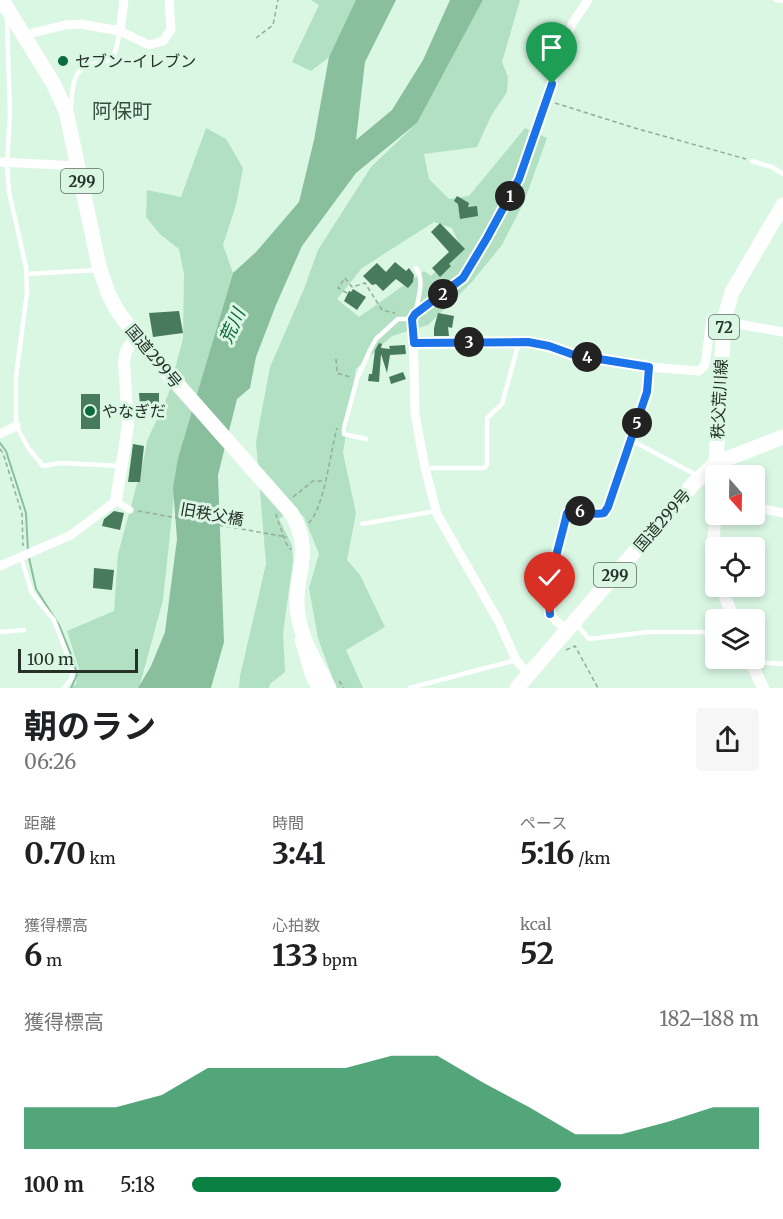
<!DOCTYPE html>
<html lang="ja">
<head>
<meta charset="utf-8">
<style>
	:root { --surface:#fff; --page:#f6f6f6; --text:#202124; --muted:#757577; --accent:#0b8043 }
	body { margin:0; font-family:Merriweather,"Noto Sans JP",serif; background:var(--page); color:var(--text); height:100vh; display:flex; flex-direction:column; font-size:22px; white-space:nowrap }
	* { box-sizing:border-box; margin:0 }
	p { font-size:20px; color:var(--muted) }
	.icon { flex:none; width:33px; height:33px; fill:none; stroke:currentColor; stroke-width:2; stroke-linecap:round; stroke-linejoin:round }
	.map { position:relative; height:688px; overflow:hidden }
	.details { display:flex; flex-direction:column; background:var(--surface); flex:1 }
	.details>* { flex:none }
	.needle { width:39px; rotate:160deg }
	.controls { position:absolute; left:705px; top:465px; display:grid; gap:12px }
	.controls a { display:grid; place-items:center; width:60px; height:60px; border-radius:6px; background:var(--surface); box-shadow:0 3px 9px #0003; font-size:30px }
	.scale { position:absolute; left:18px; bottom:15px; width:120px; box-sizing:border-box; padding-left:6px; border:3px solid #263129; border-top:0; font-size:16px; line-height:21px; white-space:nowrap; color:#263129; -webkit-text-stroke:4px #daf7e4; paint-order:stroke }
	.pin { position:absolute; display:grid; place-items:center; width:51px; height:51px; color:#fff; margin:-62px -26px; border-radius:50% 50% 50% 0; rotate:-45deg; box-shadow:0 0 6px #0007 }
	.pin .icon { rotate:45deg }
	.km { position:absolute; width:30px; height:30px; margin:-15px; border-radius:50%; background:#222; color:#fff; font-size:16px; line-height:30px; text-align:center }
	.round { display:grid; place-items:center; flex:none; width:63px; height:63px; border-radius:6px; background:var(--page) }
	.head { display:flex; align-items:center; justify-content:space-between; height:102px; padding:0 24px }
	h1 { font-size:33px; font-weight:700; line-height:45px }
	.figures { display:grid; grid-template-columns:repeat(3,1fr); gap:9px; height:102px; padding:6px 24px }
	.figures div { display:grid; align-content:center }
	.figures b { font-size:30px; font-weight:700 }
	.figures small { font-size:16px; font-weight:400 }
	.figures p { font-size:16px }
	.chart { height:168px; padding:12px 24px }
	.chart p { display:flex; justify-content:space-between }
	.chart svg { width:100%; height:108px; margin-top:6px; fill:var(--accent); opacity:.7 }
	ul { padding:0 24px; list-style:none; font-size:20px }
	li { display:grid; grid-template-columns:96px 72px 1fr; align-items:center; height:45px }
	li i { height:15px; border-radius:8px; background:var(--accent) }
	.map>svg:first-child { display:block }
</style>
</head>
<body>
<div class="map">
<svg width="783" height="688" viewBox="0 0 783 688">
	<rect width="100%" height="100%" fill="#daf7e4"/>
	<!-- green -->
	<g fill="#b1e1c2" fill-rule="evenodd">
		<path d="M311 0H359L329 57 311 71 292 62 319 5Z"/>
		<path d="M483 0H520L502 62 508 77 507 92 491 116 477 147 424 154 429 179 449 199 469 196 525 128 547 138 524 202 502 245 471 283 428 325 392 336 356 369 343 453 356 513 347 560 360 575 385 627 346 650 363 688H336L318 638 309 588 319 554 304 517 294 508 279 519 292 545 293 561 283 633 285 672 270 684 269 688H239L240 676 266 564 256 442 270 367 304 289 318 250 371 167 417 123ZM434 222 452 228 460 246 431 276 424 271 359 317 337 299 362 268Z"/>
		<path d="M206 128 226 139 243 168 236 205 223 245 233 273 178 458 163 600 139 688H70L76 684 79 669 67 631 114 611 118 554 144 458 147 441 168 395 183 339 184 274 179 249 160 234 146 217 147 190 181 197Z"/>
	</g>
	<!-- water -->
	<path fill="#8abf9d" d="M356 0H396L365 62 356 140 392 110 423 60 450 0H483L417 123 356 173 302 246 276 305 256 357 250 388 237 399 218 475 224 642 211 688H138L151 666 165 632 177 539 173 488 178 458 233 273 256 252 299 202 314 140 329 57Z"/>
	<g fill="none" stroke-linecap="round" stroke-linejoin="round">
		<!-- stream -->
		<g stroke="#8abf9d" stroke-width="2">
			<path d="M0 443 6 451 26 513 28 552"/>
			<path d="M29 558 36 589 59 625 74 662 77 675 71 688"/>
		</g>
	</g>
	<!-- building -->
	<g fill="#487a5c">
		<path d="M457 196 469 203 468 207 477 206 478 216 460 219 458 204 454 201Z"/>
		<path d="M440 223 465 249 449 264 451 266 440 277 432 268 449 252 431 232Z"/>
		<path d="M395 262 406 271 409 268 414 275 413 282 408 288 396 279 383 291 376 284 372 285 363 276 377 263 386 272Z"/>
		<path d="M353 289 366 297 357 310 344 301 349 291 351 292Z"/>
		<path d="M179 311 183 333 153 337 149 313Z"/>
		<path d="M438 313 454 316 452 328 448 327 449 336H434V328Z"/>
		<path d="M379 343 382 344 381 348 390 349 389 346 405 345 406 354 390 355 387 373 381 354 379 382 368 381 369 374H372L375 350Z"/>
		<path d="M403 372 406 379 391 384 389 377Z"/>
		<path d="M139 393H159V404H140Z"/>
		<rect x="81" y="394" width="19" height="35"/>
		<path d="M133 444 144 446 140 482H128Z"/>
		<path d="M114 511 124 513 120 530 102 526 104 519Z"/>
		<path d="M94 568 114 570 112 590 93 588Z"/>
	</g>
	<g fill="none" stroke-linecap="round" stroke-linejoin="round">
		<!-- path -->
		<g stroke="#95ab9c" stroke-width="1.5" stroke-dasharray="4.5 3" stroke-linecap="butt">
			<path d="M256 38 273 25 278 0"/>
			<path d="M555 103 638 129 746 159"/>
			<path d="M347 293 338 288 345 278 352 287 365 283 382 310 395 313"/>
			<path d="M336 359 337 373 350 377"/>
			<path d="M0 449 3 453 22 514 23 546"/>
			<path d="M293 497 313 481H324"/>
			<path d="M138 511 287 537"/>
			<path d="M277 514 276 515 286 543 291 550"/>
			<path d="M309 523C325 505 330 453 337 428"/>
			<path d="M566 650 575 646 598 688"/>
			<path d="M339 681 344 688"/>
		</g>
		<!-- service -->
		<g stroke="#fff" stroke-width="4.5">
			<path d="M776 0 783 1"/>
			<path d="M7 19 10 114 7 164 9 192 26 267 27 292 16 377V426L29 449 43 466 61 463 121 466"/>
			<path d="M71 107C72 91 72 67 93 64 99 63 107 63 111 58 117 53 118 39 120 31"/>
			<path d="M752 161 772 167 783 174"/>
			<path d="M416 268C425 281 418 297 416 311"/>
			<path d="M26 274 98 270"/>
			<path d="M366 439 344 434V428L357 379 370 350 376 339 398 319H413"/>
			<path d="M631 440 698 476"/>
			<path d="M426 468H484L487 465V418L502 404 519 342"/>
			<path d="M566 519 567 513 570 512 599 514 604 513 608 507 647 392 649 367"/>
			<path d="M362 524 436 511"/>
			<path d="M21 557 32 593 54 620 65 649 72 670V678L64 688"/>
			<path d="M576 624 589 639 648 632H703L716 642"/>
			<path d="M0 632 24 630"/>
			<path d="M737 658H738"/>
			<path d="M753 662 783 664"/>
			<path d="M410 688 516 660"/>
		</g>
		<!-- pedestrian -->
		<path stroke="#fff" stroke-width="7" d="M116 501 130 510"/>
		<!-- minor -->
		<g stroke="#fff" stroke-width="9">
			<path d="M120 31 124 0"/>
			<path d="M25 35 65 25 81 24 120 31 149 45 163 41 171 30 169 0"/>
			<path d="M0 162 79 166"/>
			<path d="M414 343 528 341 549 346 574 355 609 361 649 367 699 371 705 365 711 319 783 332"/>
			<path d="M0 434 16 426"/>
			<path d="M754 507 783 513"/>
			<path d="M566 519 548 604C550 618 556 622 568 630"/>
			<path d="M0 566 71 535 116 501"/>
			<path d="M299 640 310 677 316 688"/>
			<path d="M529 675 516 660 499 622 437 514 425 468 415 414 413 319 415 314 463 278 487 238 519 179 572 24 588 0"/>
		</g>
		<!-- tertiary -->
		<g stroke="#fff" stroke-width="12">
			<path d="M116 501 128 425 124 362 126 351 136 337"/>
			<path d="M716 512 713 545 716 557"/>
			<path d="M721 586 734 620"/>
			<path d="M749 658 763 688"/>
		</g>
		<!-- primary -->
		<path stroke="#fff" stroke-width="15" d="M716 463 724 320 732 292 783 205"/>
		<!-- trunk -->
		<g stroke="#fff" stroke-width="15">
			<path d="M2 0 53 83 66 111 99 266 108 293 117 310 136 337 292 514C315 557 292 574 298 615 302 642 317 664 329 688"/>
			<path d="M517 688 695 482 716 463 783 437"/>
		</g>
	</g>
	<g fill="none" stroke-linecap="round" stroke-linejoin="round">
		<defs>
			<path id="route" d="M550 614C546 581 560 545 567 513 580 509 591 516 604 513L608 507 647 392 649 367 574 355 549 346 528 342 414 343 412 319 415 314 463 278 487 238 519 179 552 84"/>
		</defs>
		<!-- route casing -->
		<use href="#route" stroke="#fff" stroke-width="12"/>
		<!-- route -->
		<use href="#route" stroke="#1a73e8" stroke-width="8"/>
	</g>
	<!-- markers -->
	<g fill="#0b6a3e" stroke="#daf7e4" stroke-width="2">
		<circle cx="63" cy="61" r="6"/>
		<circle cx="90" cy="411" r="6"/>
	</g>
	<g text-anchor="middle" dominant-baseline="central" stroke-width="6" stroke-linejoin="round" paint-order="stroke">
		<!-- shield labels -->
		<g fill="#daf7e4" stroke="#5c6c61" stroke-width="1.5">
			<rect x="61" y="169" width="42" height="24" rx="4.5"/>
			<rect x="709" y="315" width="30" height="24" rx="4.5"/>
			<rect x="594" y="563" width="42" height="24" rx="4.5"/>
		</g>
		<g font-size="15" font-weight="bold" fill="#263129">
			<text x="82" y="181">299</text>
			<text x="724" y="327">72</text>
			<text x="615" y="575">299</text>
		</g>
		<!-- poi labels -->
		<g font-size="16" fill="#263129" stroke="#daf7e4" text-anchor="start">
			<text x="75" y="61">セブン-イレブン</text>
			<text x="102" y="411">やなぎだ</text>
		</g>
		<!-- street labels -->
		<g font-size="16" fill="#263129" stroke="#daf7e4">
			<text transform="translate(154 356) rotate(50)">国道299号</text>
			<text transform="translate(719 399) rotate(-87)">秩父荒川線</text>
			<text transform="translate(212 514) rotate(10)">旧秩父橋</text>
			<text transform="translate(662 520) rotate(-49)">国道299号</text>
		</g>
		<!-- water labels -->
		<g font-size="18" font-style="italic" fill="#0c653c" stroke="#daf7e4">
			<text transform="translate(232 326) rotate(-66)">荒川</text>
		</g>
		<!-- quarter labels -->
		<g font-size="20" fill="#354d3e" stroke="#daf7e4">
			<text x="122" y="110">阿保町</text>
		</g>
	</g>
</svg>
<div class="controls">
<a><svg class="needle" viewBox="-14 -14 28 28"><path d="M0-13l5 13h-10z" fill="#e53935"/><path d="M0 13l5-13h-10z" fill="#757577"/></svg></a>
<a><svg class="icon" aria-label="locate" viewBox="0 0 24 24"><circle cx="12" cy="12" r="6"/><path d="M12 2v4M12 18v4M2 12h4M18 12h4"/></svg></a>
<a><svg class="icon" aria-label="layers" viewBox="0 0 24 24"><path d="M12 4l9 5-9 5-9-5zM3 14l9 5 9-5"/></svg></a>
</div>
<div class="scale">100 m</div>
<div class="pin" style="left:552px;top:84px;background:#1e9e55"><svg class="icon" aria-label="arrive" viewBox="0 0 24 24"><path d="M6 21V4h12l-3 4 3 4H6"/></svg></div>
<div class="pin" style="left:550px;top:614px;background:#d93025"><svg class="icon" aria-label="check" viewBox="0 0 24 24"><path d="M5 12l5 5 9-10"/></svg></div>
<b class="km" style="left:510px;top:196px">1</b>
<b class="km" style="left:443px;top:294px">2</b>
<b class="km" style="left:469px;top:342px">3</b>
<b class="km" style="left:587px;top:357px">4</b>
<b class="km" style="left:637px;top:423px">5</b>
<b class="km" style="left:580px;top:511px">6</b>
</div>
<section class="details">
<div class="head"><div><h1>朝のラン</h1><p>06:26</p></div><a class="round"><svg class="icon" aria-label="share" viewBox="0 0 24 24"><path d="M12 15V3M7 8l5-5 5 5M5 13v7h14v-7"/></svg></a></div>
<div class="figures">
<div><p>距離</p><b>0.70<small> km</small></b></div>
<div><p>時間</p><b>3:41</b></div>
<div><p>ペース</p><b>5:16<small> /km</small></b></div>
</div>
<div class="figures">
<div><p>獲得標高</p><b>6<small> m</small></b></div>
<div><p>心拍数</p><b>133<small> bpm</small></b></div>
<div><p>kcal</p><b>52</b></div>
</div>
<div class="chart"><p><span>獲得標高</span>182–188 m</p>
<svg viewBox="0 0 160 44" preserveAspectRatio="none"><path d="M0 44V27L10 27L20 27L30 22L40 11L50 11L60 11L70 11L80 6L90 6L100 17L110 27L120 38L130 38L140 33L150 27L160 27V44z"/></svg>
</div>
<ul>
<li><b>100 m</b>5:18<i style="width:65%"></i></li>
</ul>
</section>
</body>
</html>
